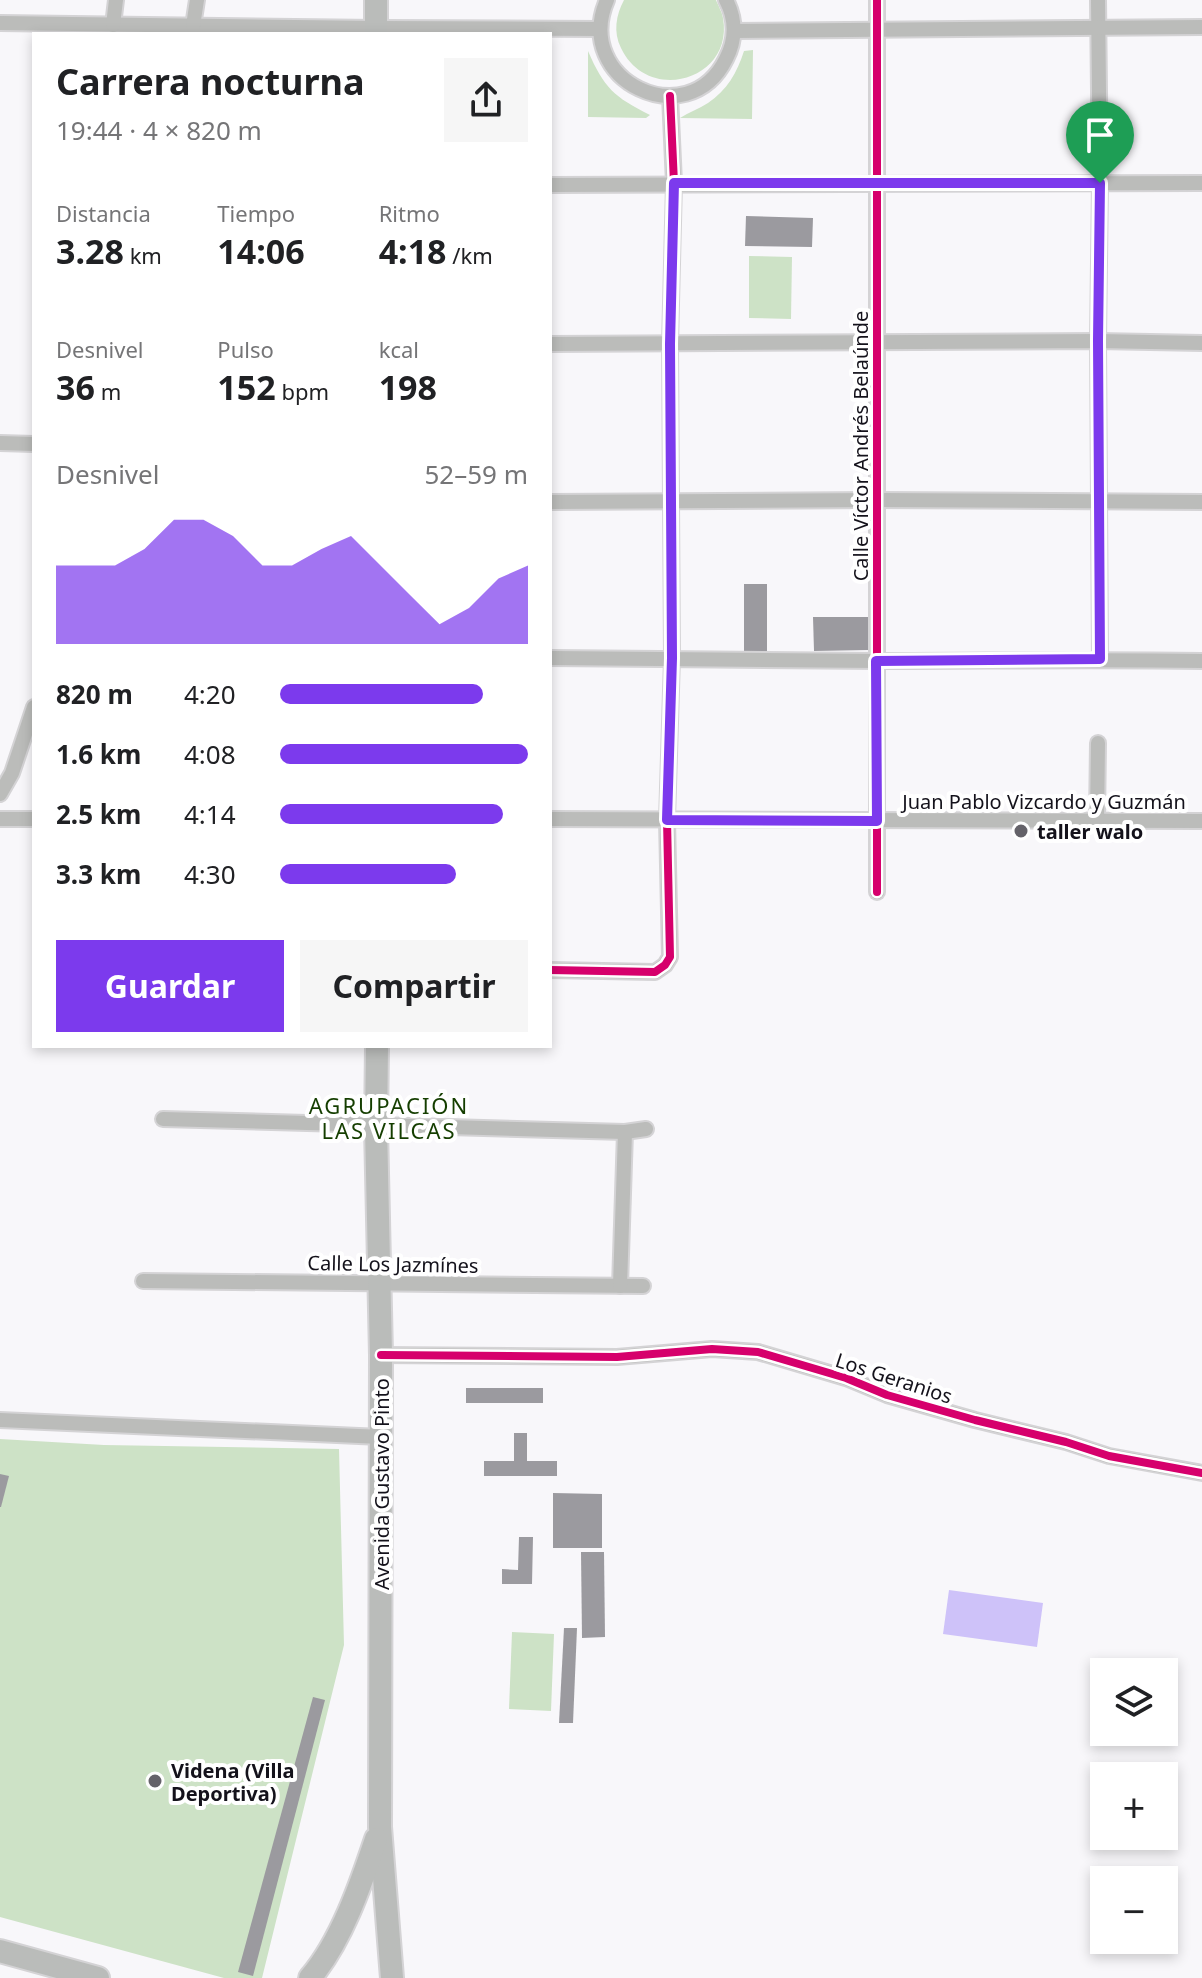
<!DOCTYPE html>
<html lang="es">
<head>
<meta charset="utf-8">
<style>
	:root { --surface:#fff; --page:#f6f6f6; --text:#202124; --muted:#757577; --accent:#7c3aed }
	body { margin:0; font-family:"Noto Sans",sans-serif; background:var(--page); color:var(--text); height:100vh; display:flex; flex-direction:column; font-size:30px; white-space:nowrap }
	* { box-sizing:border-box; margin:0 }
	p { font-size:26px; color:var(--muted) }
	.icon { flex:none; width:44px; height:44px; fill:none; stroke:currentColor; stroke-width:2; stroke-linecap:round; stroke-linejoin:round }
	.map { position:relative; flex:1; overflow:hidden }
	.panel { position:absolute; left:32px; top:32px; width:520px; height:1016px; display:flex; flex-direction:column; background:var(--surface); border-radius:0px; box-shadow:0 4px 12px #0003 }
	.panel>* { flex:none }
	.tools { position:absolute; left:1090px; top:1658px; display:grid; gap:16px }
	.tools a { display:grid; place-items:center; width:88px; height:88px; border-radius:0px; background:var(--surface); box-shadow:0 4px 12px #0003; font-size:40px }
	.pin { position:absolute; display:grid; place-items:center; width:68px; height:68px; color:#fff; margin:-82px -34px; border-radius:50% 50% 50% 0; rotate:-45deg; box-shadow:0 0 8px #0007 }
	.pin .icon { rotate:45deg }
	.round { display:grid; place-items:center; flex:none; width:84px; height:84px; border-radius:0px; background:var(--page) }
	.head { display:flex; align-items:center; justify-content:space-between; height:136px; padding:0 24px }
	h1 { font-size:36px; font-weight:700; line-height:60px }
	.figures { display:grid; grid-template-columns:repeat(3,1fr); gap:12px; height:136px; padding:8px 24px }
	.figures div { display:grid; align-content:center }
	.figures b { font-size:34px; font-weight:700 }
	.figures small { font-size:22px; font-weight:400 }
	.figures p { font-size:22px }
	.chart { height:224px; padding:16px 24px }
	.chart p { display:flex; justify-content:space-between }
	.chart svg { width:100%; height:144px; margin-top:8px; fill:var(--accent); opacity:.7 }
	.button { display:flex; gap:16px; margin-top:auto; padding:16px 24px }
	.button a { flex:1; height:92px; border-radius:0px; background:var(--accent); color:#fff; font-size:32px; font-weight:700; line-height:92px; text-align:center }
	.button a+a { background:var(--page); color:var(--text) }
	ul { padding:0 24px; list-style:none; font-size:26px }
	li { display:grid; grid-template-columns:128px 96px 1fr; align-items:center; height:60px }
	li i { height:20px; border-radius:10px; background:var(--accent) }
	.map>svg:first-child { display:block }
</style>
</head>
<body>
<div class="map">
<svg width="1202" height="1978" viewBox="0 0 1202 1978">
	<rect width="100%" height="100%" fill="#f8f7fa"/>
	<!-- green -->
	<g fill="#cde2c6">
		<path d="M624 0H716C718 5 722 12 723 18 734 80 648 105 621 48 613 32 616 15 624 0Z"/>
		<path d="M753 50 752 119 680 118C689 112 699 109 708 103 727 90 737 73 744 51Z"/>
		<path d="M588 51C604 88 614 97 650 115L646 118 588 117Z"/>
		<path d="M749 256 792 257 791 319 749 318Z"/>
		<path d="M0 1439 104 1445 339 1449 344 1645 262 1978H224L0 1917Z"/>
		<path d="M512 1632 554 1634 551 1711 509 1709Z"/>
	</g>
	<!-- water -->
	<path fill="#cec2f9" d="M949 1590 1043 1603 1037 1647 943 1634Z"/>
	<!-- building -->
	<g fill="#9b9a9f">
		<path d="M746 216 813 218 812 247 745 246Z"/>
		<rect x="744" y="584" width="23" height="67"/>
		<path d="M813 617H868L869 650 814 651Z"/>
		<rect x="466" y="1388" width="77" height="15"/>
		<path d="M514 1433H527V1461H557V1476H484V1461H514Z"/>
		<path d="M0 1474 9 1476 1 1507H0Z"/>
		<path d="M553 1493 602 1494V1548H553Z"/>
		<path d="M519 1537H533L532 1584H502V1569L518 1570Z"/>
		<path d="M581 1552H604L605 1637 582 1638Z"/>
		<path d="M564 1628H577L573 1723H559Z"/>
		<path d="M313 1697 325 1700 253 1976 238 1972Z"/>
	</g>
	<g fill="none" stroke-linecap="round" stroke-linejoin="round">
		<defs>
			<g id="minor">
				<path d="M607 0C572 81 688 136 726 59 736 40 736 19 726 0"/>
				<path d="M877 0V892"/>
				<path d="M1098 0 1100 183 1098 341 1100 659"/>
				<path d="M0 23 376 28 600 29"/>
				<path d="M113 25 116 0"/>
				<path d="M193 26 197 0"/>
				<path d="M734 31 1202 27"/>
				<path d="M550 185 1202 183"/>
				<path d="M550 344 1098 341 1202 343"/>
				<path d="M0 443 34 444"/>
				<path d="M550 502 876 500 1202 502"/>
				<path d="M550 658C660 658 769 661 879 661 987 661 1094 659 1202 661"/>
				<path d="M0 794 12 773 34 707"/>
				<path d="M0 819H34"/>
				<path d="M550 819 1202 821"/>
				<path d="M1097 821 1098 743"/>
				<path d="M550 970 655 972 665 965 670 957 667 820 672 658 670 344 674 183 670 96"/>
				<path d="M163 1119 625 1132 646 1129"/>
				<path d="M143 1281 643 1286"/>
				<path d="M620 1286 625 1132"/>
				<path d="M381 1355 617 1357 712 1349 758 1352 846 1378 887 1395 975 1420 1066 1442 1109 1456 1202 1473"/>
				<path d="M0 1420 381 1437"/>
			</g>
			<g id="secondary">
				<path d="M376 34V0"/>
				<path d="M377 1046 376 1127 381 1355 380 1827 392 1978"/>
				<path d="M0 1951 98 1978"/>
				<path d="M310 1978C341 1942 361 1884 376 1839"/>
			</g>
		</defs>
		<!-- minor casing -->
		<use href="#minor" stroke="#d4d3d5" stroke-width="18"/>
		<!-- secondary casing -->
		<use href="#secondary" stroke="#d4d3d5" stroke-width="26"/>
		<!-- minor -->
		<use href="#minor" stroke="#bbbcba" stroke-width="14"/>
		<!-- secondary -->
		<use href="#secondary" stroke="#babcba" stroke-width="22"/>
		<defs>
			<g id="cycleway">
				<path d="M877 0V892"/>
				<path d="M550 970 655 972 665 965 670 957 667 820 672 658 670 344 674 183 670 96"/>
				<path d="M381 1355 617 1357 712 1349 758 1352 846 1378 887 1395 975 1420 1066 1442 1109 1456 1202 1473"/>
			</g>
		</defs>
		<!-- cycleway casing -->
		<use href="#cycleway" stroke="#fff" stroke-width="13"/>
		<!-- cycleway -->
		<use href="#cycleway" stroke="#d6006c" stroke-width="8"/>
	</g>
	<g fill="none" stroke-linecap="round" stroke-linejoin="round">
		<defs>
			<path id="route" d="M674 183H1100L1098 341 1100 659 876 661 877 821 667 820 672 658 670 344Z"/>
		</defs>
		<!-- route casing -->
		<use href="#route" stroke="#fff" stroke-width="16"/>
		<!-- route -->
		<use href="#route" stroke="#7c3aed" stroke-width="10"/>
	</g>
	<!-- markers -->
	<g fill="#646269" stroke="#fff" stroke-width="3">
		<circle cx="1021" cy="831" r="8"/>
		<circle cx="155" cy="1781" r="8"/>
	</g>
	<g text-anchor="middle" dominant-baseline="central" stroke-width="8" stroke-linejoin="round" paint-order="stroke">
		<!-- street labels -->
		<g font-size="20" fill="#14121b" stroke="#fff">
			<text transform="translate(860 446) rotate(-90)">Calle Víctor Andrés Belaúnde</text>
			<text x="1044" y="801">Juan Pablo Vizcardo y Guzmán</text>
			<text transform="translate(393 1264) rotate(1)">Calle Los Jazmínes</text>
			<text transform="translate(894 1378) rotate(18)">Los Geranios</text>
			<text transform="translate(381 1484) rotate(-90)">Avenida Gustavo Pinto</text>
		</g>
		<!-- poi labels -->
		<g font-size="20" font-weight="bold" fill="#14121b" stroke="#fff" text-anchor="start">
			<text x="1037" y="831">taller walo</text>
			<text x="171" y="1770">Videna (Villa<tspan x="171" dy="23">Deportiva)</tspan></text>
		</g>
		<!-- neighbourhood labels -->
		<g font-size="22" letter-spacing="2" fill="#153e00" stroke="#fff">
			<text x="389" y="1105">AGRUPACIÓN<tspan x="389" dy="25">LAS VILCAS</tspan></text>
		</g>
	</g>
</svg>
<div class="tools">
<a><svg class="icon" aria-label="layers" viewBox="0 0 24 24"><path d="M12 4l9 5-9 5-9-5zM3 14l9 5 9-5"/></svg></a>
<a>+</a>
<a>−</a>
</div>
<div class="pin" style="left:1100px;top:183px;background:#1e9e55"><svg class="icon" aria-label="arrive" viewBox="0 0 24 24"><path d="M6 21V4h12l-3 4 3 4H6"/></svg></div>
<section class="panel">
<div class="head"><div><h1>Carrera nocturna</h1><p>19:44 · 4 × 820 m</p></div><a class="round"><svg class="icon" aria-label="share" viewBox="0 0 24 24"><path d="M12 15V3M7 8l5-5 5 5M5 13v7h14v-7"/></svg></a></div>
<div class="figures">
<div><p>Distancia</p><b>3.28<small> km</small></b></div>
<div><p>Tiempo</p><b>14:06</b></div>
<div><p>Ritmo</p><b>4:18<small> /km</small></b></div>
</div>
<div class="figures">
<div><p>Desnivel</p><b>36<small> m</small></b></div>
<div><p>Pulso</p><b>152<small> bpm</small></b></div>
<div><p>kcal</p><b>198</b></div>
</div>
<div class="chart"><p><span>Desnivel</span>52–59 m</p>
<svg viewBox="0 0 160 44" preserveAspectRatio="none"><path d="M0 44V20L10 20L20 20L30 15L40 6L50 6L60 11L70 20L80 20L90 15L100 11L110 20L120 29L130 38L140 33L150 24L160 20V44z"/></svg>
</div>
<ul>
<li><b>820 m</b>4:20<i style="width:82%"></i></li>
<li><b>1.6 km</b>4:08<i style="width:100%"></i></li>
<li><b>2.5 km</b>4:14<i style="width:90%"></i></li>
<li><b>3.3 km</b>4:30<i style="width:71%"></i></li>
</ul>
<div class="button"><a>Guardar</a><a>Compartir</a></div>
</section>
</div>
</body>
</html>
